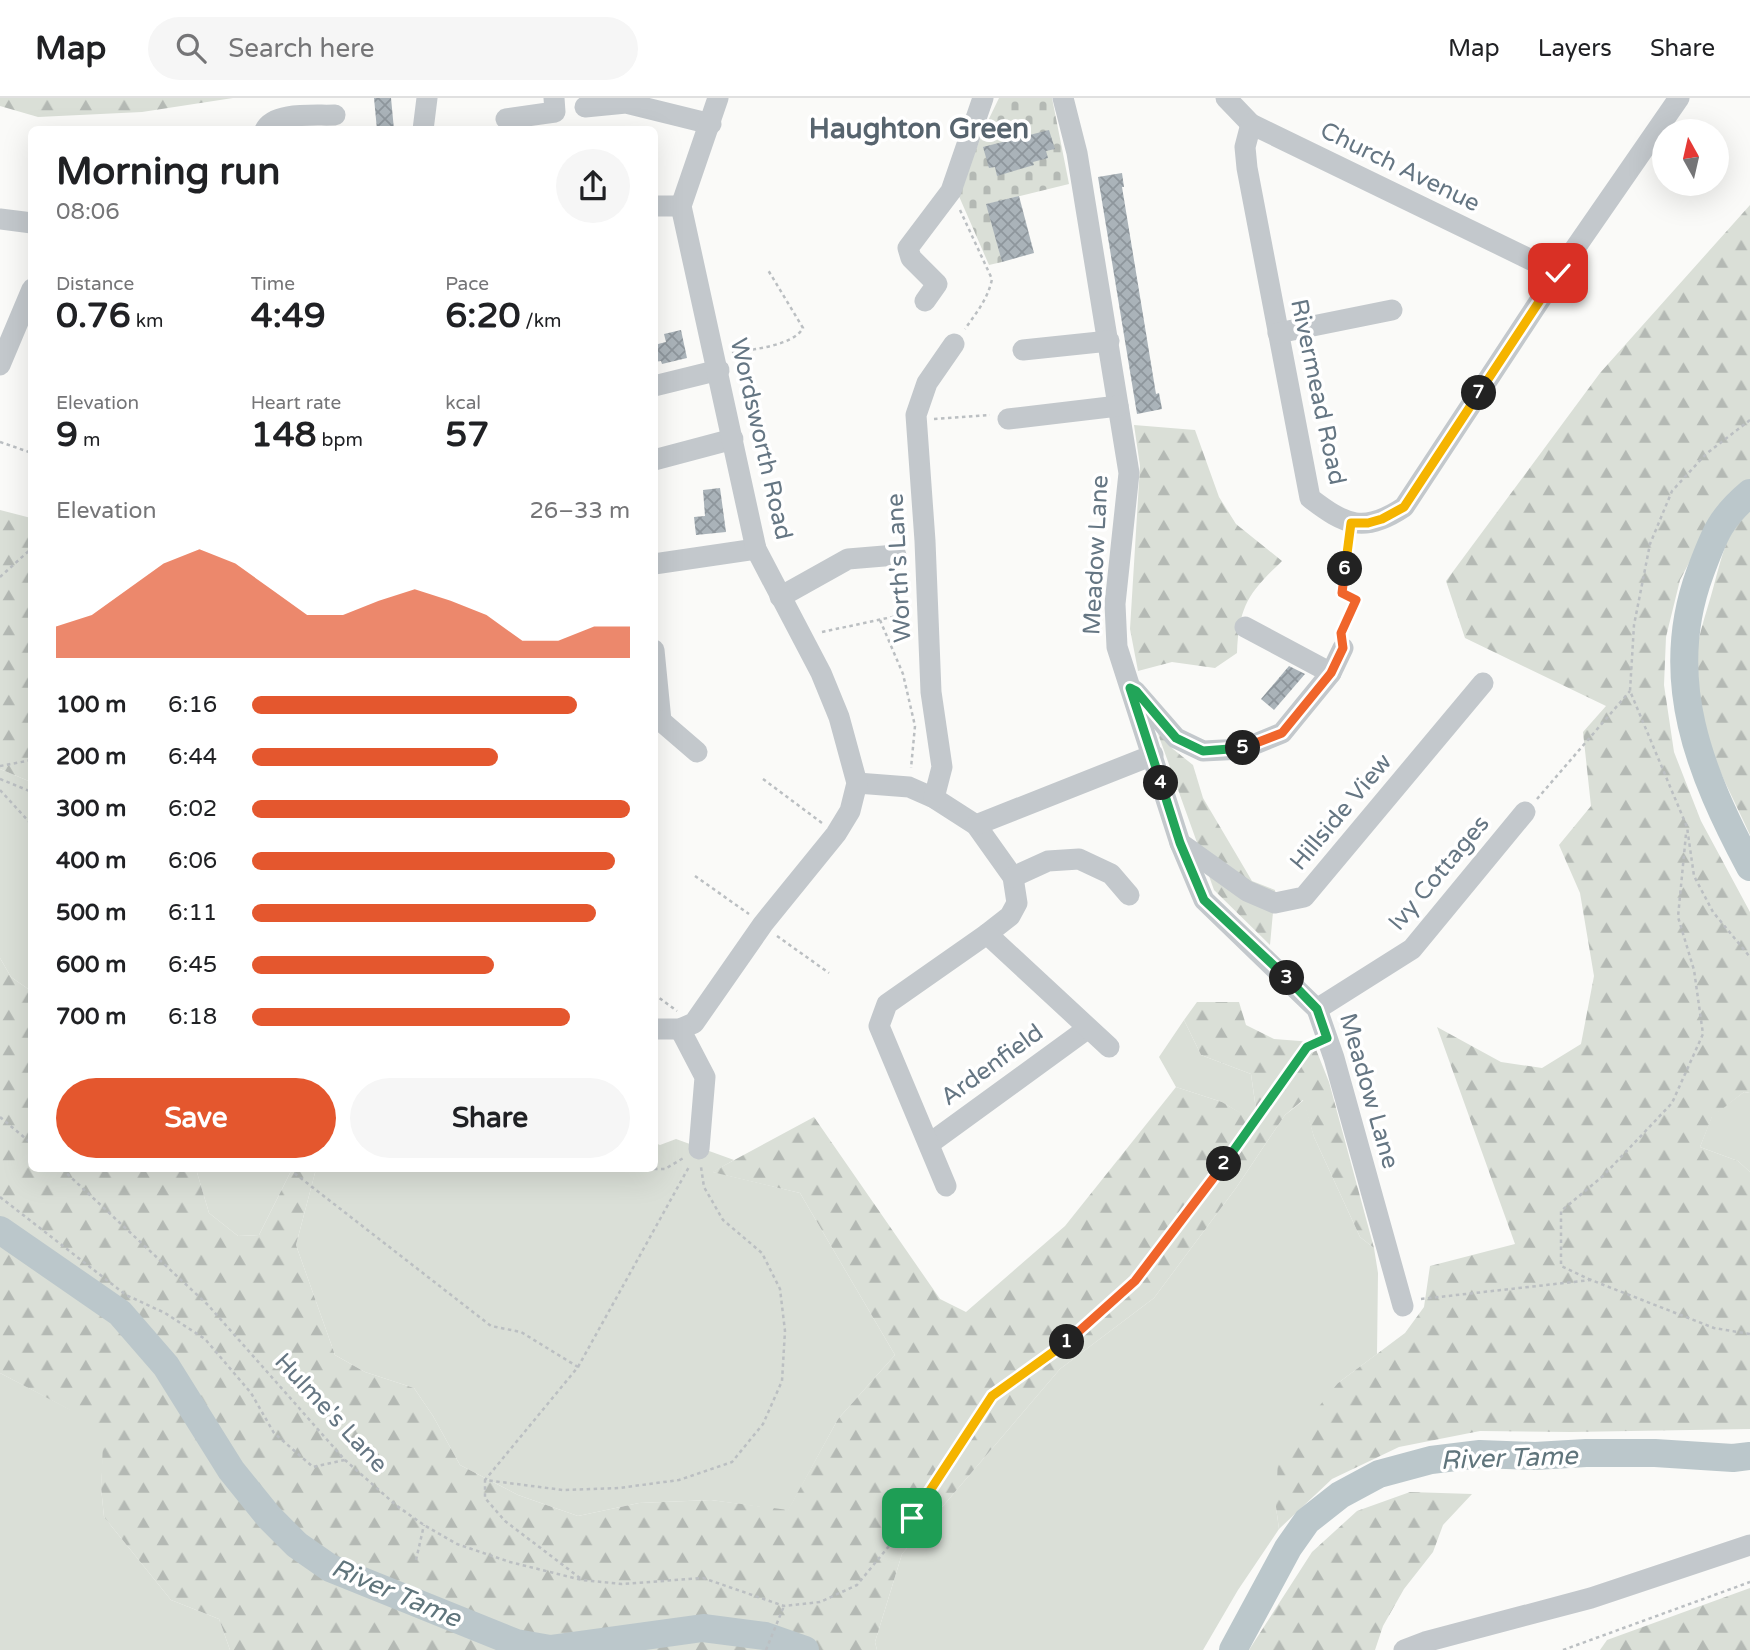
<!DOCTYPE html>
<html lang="en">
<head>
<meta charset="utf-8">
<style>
	:root { --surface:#fff; --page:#f6f6f6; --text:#202124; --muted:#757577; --line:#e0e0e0; --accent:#e4572e }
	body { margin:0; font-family:"Varela Round",sans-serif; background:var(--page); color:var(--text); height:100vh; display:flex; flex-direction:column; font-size:26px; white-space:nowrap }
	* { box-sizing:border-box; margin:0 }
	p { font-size:23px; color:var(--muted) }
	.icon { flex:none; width:38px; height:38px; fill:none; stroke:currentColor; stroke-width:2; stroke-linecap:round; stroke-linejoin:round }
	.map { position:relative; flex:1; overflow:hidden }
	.sheet { position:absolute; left:28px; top:28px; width:630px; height:1046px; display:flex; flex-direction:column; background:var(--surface); border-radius:10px; box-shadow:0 7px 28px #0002 }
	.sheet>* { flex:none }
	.needle { width:46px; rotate:352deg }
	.controls { position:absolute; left:1652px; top:21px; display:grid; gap:14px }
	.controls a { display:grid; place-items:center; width:77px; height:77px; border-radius:50%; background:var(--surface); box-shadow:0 7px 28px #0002; font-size:35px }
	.pin { position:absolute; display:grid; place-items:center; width:60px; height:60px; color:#fff; margin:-30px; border-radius:14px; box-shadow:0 4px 10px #0006 }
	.km { position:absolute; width:35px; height:35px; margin:-18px; border-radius:50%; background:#222; color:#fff; font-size:19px; line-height:35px; text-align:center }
	.round { display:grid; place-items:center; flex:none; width:74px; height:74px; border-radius:37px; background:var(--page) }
	.headline { display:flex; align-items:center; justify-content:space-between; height:119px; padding:0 28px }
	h1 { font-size:38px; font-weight:700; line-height:52px }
	.figures { display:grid; grid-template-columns:repeat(3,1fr); gap:10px; height:119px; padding:7px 28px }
	.figures div { display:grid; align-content:center }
	.figures b { font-size:35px; font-weight:700 }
	.figures small { font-size:19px; font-weight:400 }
	.figures p { font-size:19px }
	.chart { height:196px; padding:14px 28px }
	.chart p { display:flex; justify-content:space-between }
	.chart svg { width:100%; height:126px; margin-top:7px; fill:var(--accent); opacity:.7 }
	.button { display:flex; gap:14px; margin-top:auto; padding:14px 28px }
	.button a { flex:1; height:80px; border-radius:42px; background:var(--accent); color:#fff; font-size:28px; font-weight:700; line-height:80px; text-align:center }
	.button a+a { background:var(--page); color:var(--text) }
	ul { padding:0 28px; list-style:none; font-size:23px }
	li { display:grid; grid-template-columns:112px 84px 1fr; align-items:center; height:52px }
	li i { height:18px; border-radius:9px; background:var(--accent) }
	header { display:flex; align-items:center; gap:42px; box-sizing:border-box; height:98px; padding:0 35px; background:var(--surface); border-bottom:2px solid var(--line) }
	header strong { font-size:33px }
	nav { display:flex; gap:38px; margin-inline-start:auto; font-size:24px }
	.search { width:490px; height:63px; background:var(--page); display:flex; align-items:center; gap:18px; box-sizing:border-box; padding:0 24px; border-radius:38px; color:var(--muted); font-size:26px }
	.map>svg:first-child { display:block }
</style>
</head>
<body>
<header>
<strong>Map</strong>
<div class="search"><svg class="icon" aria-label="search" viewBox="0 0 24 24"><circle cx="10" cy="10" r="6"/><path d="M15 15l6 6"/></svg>Search here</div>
<nav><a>Map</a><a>Layers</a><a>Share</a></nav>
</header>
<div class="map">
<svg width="1750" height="1552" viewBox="0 0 1750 1552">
	<defs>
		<pattern id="forest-firs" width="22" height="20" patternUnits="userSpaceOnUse" patternTransform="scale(1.75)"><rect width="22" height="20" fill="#dadfd7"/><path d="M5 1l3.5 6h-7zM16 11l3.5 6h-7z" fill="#b4b9b4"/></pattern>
		<pattern id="cemetery-stones" width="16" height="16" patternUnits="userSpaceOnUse" patternTransform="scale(1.75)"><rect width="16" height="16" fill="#dadfd7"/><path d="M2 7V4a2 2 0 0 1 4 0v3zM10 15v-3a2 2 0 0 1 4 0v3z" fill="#b4b9b4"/></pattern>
		<pattern id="building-cross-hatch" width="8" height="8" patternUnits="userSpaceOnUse" patternTransform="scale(1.75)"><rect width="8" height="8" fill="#aab3b9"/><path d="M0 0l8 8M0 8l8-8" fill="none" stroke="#8e969c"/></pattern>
	</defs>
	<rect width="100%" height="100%" fill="#fafaf8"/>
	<!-- grass -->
	<g fill="#dadfd7">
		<path d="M0 671 31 684V893L11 879 0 860Z"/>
		<path d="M1184 922 1201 957 1251 976 1258 1026 1222 1004 1176 989 1159 959Z"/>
		<path d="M1744 994 1750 995V1074L1738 1063 1700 1049 1712 1018Z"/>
		<path d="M1304 1002 1314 1039 1360 1139 1374 1150 1378 1175 1377 1256 1338 1285 1276 1409 1279 1431 1238 1492 1203 1552H877L875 1544 902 1456 1060 1271 1154 1200 1236 1090 1285 1017Z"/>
		<path d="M676 1041 734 1062 713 1074 800 1095 895 1257 838 1321 788 1413 711 1402 639 1405 578 1418 518 1397 460 1367 433 1318 414 1290 365 1274 335 1257 296 1147 316 1071H654L655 1045 660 1047Z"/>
		<path d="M196 1071H292L259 1137 238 1138 209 1115Z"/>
		<path d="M0 1275 71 1312 104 1345 101 1389 104 1419 171 1502 219 1521 230 1552H0Z"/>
	</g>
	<!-- forest -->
	<g fill="url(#forest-firs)">
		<path d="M0 0H233L142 14 38 19 0 8Z"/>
		<path d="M1750 107V382L1732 396 1708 429 1680 482 1666 539 1664 587 1674 654 1701 723 1750 814V995L1744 994 1712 1019 1700 1049 1738 1063 1750 1074V1331L1571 1334 1480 1333 1399 1349 1332 1381 1279 1431 1276 1409 1278 1359 1338 1285 1405 1235 1424 1209 1430 1168 1515 1146 1437 929 1501 964 1542 970 1581 946 1594 878 1580 795 1559 747 1591 708 1583 634 1606 608 1465 540 1446 483 1600 275Z"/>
		<path d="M1134 327 1195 332 1219 399 1236 426 1282 463C1249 495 1239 507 1237 555L1215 570 1172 564 1138 573 1130 531 1140 368Z"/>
		<path d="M1750 411V737C1728 688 1697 636 1694 581 1693 550 1706 517 1714 487 1723 455 1726 435 1750 411Z"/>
		<path d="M0 412 31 420V684L0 671Z"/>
		<path d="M1157 633 1173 651 1193 667 1203 700 1252 783 1275 792 1270 847 1214 792Z"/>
		<path d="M0 860 11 879 31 893 32 1071H196L209 1115 238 1138 259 1137 292 1071H316L296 1147 335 1257 365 1274 414 1290 433 1318 460 1367 518 1397 578 1418 639 1405 711 1402 788 1412 838 1321 895 1257 800 1095 712 1074 814 1019 940 1201 966 1214 1065 1128 1176 989 1222 1004 1258 1025 1251 976 1201 957 1184 922 1197 904H1239L1246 927 1274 941 1313 944 1329 984 1374 1150 1360 1139 1314 1039 1303 1002 1285 1017 1236 1090 1154 1200 1060 1271 902 1456 875 1544 877 1552H230L219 1521 171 1502 104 1419 101 1389 103 1345 70 1312 0 1275Z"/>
		<path d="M1410 1394 1472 1396 1443 1427 1433 1454 1404 1491 1383 1528 1375 1552H1249L1312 1454 1357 1413Z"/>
		<path d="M1750 1490V1552H1600L1607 1542Z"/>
	</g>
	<!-- cemetery -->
	<path fill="url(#cemetery-stones)" d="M999 0H1052L1069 86 987 106 1002 164 989 167 958 96 985 29Z"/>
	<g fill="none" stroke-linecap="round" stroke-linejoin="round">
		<!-- river -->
		<g stroke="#bbc7cb" stroke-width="28">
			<path d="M1750 395C1719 421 1714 438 1700 475 1661 581 1700 675 1750 769"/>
			<path d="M0 1132 120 1215 166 1268 231 1372 269 1419 297 1447 330 1470 516 1545 550 1551 703 1530 765 1538 805 1552"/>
			<path d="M1233 1552 1288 1450 1307 1423 1340 1397 1379 1376 1431 1362 1480 1356 1535 1358 1586 1355H1655L1733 1360 1750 1358"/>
		</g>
	</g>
	<!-- building -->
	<g fill="url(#building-cross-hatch)">
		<path d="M374 0H391L394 32H377Z"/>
		<path d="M1049 32 1055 51 1046 53 1048 60 1033 64 1034 67 997 78 995 69 989 70 983 49Z"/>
		<path d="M1122 75 1124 89H1122L1156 296 1159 295 1162 311 1137 316 1098 79Z"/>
		<path d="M1019 98 1034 155 1002 164 986 106Z"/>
		<path d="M681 232 687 260 662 266 661 263 654 264V247L666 244 664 236Z"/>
		<path d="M720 390 726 434 696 437 694 419 705 418 703 392Z"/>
		<path d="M1289 568 1305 576 1274 612 1261 601Z"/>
	</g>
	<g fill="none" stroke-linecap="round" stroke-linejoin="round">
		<!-- path -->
		<g stroke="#bbbfc2" stroke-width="2.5" stroke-dasharray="3.5 3.5" stroke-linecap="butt">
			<path d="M960 112 992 181C988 201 976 215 965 231"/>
			<path d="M732 255C753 251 793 248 803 230L768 172"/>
			<path d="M934 321 990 317"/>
			<path d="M1750 322 1706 356 1672 393 1650 446 1634 527 1630 593 1687 729 1694 778 1713 814 1750 859"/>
			<path d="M0 344 32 355"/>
			<path d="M0 479 32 450"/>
			<path d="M880 522 903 576 915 628 911 670"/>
			<path d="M1343 531 1356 502 1342 495 1349 442"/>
			<path d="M822 534 911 515"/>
			<path d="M0 668 32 662"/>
			<path d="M0 681 32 694"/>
			<path d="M763 681 822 725"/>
			<path d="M0 692 32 727"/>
			<path d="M1537 701 1630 593"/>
			<path d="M695 778 749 816"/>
			<path d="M777 838 829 875"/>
			<path d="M654 896 677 913"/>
			<path d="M0 1019 32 1046"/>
			<path d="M62 1071 208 1207 345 1362 397 1408 424 1427 457 1446 510 1464 582 1482 622 1486 703 1480 784 1508 820 1504 857 1487 912 1420 992 1298 1066 1245 1135 1183 1235 1052 1307 949 1311 947"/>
			<path d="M289 1071 491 1228 521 1234 578 1269 485 1382"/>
			<path d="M613 1071H652"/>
			<path d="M654 1071H665L685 1059"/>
			<path d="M0 1099 126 1197 165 1215 205 1241 251 1295 274 1335 313 1369 345 1362"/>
			<path d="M1591 1182 1561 1168V1113L1603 1078 1672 1005 1703 936 1694 872 1678 819 1686 736"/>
			<path d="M1421 1201 1591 1182 1714 1230 1750 1236"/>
			<path d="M578 1269 690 1067"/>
			<path d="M416 1462 424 1427"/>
			<path d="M580 1480 505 1423 485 1400V1382L563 1392 619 1390 679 1382 732 1364 763 1326 782 1283 785 1233 780 1191 762 1155 723 1122 704 1089 701 1069"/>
			<path d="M766 1552 784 1508"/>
			<path d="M1563 1552 1750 1484"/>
		</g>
		<!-- minor -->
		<g stroke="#c3c8cc" stroke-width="21">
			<path d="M1063 0 1077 55 1129 375 1115 506 1117 549 1180 745 1204 802 1317 911 1334 960 1403 1208"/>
			<path d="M1226 0 1251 26 1558 175"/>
			<path d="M585 9 626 5 711 26"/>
			<path d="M506 21 555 14 554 0"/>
			<path d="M1251 26 1245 49 1247 70 1310 400C1345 427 1364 436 1404 409L1558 175 1679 0"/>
			<path d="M265 32C274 13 316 18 335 17"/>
			<path d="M423 32 427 0"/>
			<path d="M654 108H681"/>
			<path d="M0 121 32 125"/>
			<path d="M925 203 937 186 911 160 908 150 951 93 983 0"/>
			<path d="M1278 235 1392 212"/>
			<path d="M1023 252 1109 243"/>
			<path d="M0 267 32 191"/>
			<path d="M654 288 719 272"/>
			<path d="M1008 321 1118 308"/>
			<path d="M654 362 733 341"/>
			<path d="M654 466 756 451"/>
			<path d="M780 499 848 461 896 457"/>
			<path d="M1245 529 1331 575"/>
			<path d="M654 552 661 623"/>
			<path d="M1135 593 1176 640 1203 653 1243 651 1282 635 1331 575 1343 550"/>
			<path d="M654 622 661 623 697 654"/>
			<path d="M857 685 909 689 934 700 976 727 1013 779 1017 805 1010 818 987 836"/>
			<path d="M934 700 942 669 931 594 925 443 916 317 927 285 954 246"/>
			<path d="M976 727 1153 657"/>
			<path d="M1180 745 1247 793 1275 805 1304 799 1483 585"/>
			<path d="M1013 779 1048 763 1079 761 1111 776 1129 797"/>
			<path d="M1317 911 1412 851 1525 714"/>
			<path d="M654 931H680L694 925 763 826 836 736 850 713 857 685 839 619 821 575 756 451 681 108 718 0"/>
			<path d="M680 931 705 979 699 1051"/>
			<path d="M929 1046 1087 931"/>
			<path d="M946 1088 879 928 887 906 987 836 1109 949"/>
			<path d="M1404 1552 1425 1544 1591 1500 1750 1447"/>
		</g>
	</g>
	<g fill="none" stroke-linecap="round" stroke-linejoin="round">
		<defs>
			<path id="split-1" d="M912 1420 992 1298 1067 1244"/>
			<path id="split-2" d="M1067 1244 1135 1183 1224 1066"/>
			<path id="split-3" d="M1224 1066 1307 949 1327 940 1317 911 1287 880"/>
			<path id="split-4" d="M1161 685 1180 745 1204 802 1287 880"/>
			<path id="split-5" d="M1161 685 1130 590 1136 593 1176 640 1203 653 1243 650"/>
			<path id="split-6" d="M1243 650 1282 635 1331 575 1343 550 1341 535 1356 502 1342 495 1345 471"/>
			<path id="split-7" d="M1345 471 1351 425H1368L1382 421 1404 409 1479 295"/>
			<path id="split-8" d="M1479 295 1558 175"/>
		</defs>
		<!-- split-1 casing -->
		<use href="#split-1" stroke="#fff" stroke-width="14"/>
		<!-- split-2 casing -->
		<use href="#split-2" stroke="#fff" stroke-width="14"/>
		<!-- split-3 casing -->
		<use href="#split-3" stroke="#fff" stroke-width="14"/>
		<!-- split-4 casing -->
		<use href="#split-4" stroke="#fff" stroke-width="14"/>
		<!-- split-5 casing -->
		<use href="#split-5" stroke="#fff" stroke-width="14"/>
		<!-- split-6 casing -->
		<use href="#split-6" stroke="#fff" stroke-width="14"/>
		<!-- split-7 casing -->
		<use href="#split-7" stroke="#fff" stroke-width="14"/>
		<!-- split-8 casing -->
		<use href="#split-8" stroke="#fff" stroke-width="14"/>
		<!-- split-1 -->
		<use href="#split-1" stroke="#f5b400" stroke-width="9"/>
		<!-- split-2 -->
		<use href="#split-2" stroke="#f0652b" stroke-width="9"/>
		<!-- split-3 -->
		<use href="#split-3" stroke="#22a559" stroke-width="9"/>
		<!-- split-4 -->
		<use href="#split-4" stroke="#22a559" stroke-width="9"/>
		<!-- split-5 -->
		<use href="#split-5" stroke="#22a559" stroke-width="9"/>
		<!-- split-6 -->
		<use href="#split-6" stroke="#f0652b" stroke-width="9"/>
		<!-- split-7 -->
		<use href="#split-7" stroke="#f5b400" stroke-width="9"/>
		<!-- split-8 -->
		<use href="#split-8" stroke="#f5b400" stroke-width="9"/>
	</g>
	<g text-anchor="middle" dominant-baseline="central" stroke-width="7" stroke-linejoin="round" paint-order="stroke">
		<!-- street labels -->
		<g font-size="24" fill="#657683" stroke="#fff">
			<text transform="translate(1400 69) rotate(26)">Church Avenue</text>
			<text transform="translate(1318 294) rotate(78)">Rivermead Road</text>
			<text transform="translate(761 341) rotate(77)">Wordsworth Road</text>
			<text transform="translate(1096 457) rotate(-87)">Meadow Lane</text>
			<text transform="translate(899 470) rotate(-93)">Worth's Lane</text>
			<text transform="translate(1341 714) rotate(-50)">Hillside View</text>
			<text transform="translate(1439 775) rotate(-50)">Ivy Cottages</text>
			<text transform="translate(992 967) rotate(-36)">Ardenfield</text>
			<text transform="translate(1369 993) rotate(74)">Meadow Lane</text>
			<text transform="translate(331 1315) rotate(47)">Hulme's Lane</text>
		</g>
		<!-- water labels -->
		<g font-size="26" font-style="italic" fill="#60757c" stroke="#fff">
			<text transform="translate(1509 1360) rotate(-2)">River Tame</text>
			<text transform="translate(396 1495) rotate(23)">River Tame</text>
		</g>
		<!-- quarter labels -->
		<g font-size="28" font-weight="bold" fill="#57646e" stroke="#fff">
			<text x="919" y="31">Haughton Green</text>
		</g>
	</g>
</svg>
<div class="controls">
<a><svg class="needle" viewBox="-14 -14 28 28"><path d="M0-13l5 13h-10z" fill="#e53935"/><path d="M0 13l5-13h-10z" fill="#757577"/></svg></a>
</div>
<div class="pin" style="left:912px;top:1420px;background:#1e9e55"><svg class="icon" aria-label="arrive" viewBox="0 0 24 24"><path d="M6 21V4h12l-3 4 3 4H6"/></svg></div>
<div class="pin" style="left:1558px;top:175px;background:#d93025"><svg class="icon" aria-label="check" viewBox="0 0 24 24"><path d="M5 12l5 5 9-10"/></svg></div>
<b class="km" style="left:1067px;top:1244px">1</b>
<b class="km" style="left:1224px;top:1066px">2</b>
<b class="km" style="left:1287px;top:880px">3</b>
<b class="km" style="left:1161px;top:685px">4</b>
<b class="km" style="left:1243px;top:650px">5</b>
<b class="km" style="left:1345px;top:471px">6</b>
<b class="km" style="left:1479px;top:295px">7</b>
<section class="sheet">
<div class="headline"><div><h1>Morning run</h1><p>08:06</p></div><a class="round"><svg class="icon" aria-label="share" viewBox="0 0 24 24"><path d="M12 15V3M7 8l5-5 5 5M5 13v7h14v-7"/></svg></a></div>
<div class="figures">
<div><p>Distance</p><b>0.76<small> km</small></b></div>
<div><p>Time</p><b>4:49</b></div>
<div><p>Pace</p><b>6:20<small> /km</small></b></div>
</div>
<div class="figures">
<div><p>Elevation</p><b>9<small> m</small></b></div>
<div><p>Heart rate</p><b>148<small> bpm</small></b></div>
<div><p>kcal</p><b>57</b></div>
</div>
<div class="chart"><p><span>Elevation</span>26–33 m</p>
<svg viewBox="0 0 160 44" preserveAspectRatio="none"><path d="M0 44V33L10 29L20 20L30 11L40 6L50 11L60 20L70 29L80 29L90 24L100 20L110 24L120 29L130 38L140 38L150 33L160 33V44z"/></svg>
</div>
<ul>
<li><b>100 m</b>6:16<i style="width:86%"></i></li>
<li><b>200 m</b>6:44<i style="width:65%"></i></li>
<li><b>300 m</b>6:02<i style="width:100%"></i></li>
<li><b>400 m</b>6:06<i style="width:96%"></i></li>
<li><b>500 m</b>6:11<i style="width:91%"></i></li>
<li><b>600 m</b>6:45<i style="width:64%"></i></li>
<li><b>700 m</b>6:18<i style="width:84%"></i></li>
</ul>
<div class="button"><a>Save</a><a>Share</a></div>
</section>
</div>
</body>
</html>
